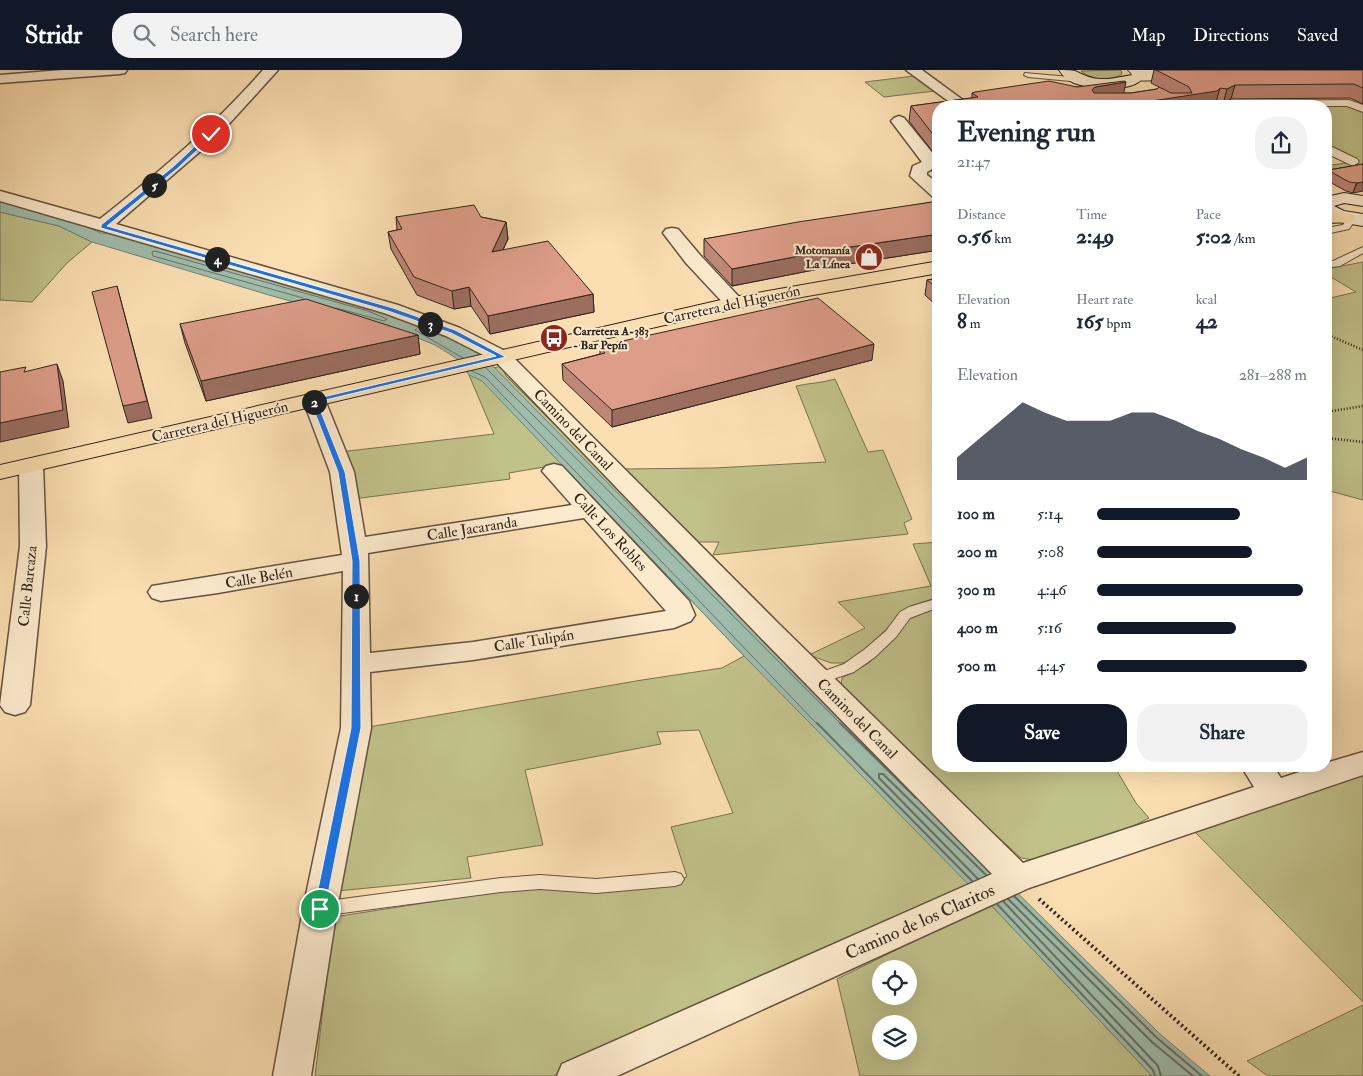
<!DOCTYPE html>
<html lang="en">
<head>
<meta charset="utf-8">
<style>
	:root { --surface:#fff; --page:#f2f2f3; --text:#1f2937; --muted:#747a83; --accent:#111827 }
	body { margin:0; font-family:"IM FELL Double Pica",serif; background:var(--page); color:var(--text); height:100vh; display:flex; flex-direction:column; font-size:19px; white-space:nowrap }
	* { box-sizing:border-box; margin:0 }
	p { font-size:16px; color:var(--muted) }
	.icon { flex:none; width:28px; height:28px; fill:none; stroke:currentColor; stroke-width:2; stroke-linecap:round; stroke-linejoin:round }
	.map { position:relative; flex:1; overflow:hidden }
	.side { position:absolute; left:932px; top:30px; width:400px; height:672px; display:flex; flex-direction:column; background:var(--surface); border-radius:20px; box-shadow:0 5px 20px #0002 }
	.side>* { flex:none }
	.tools { position:absolute; left:872px; top:890px; display:grid; gap:10px }
	.tools a { display:grid; place-items:center; width:45px; height:45px; border-radius:50%; background:var(--surface); box-shadow:0 5px 20px #0002; font-size:25px }
	.pin { position:absolute; display:grid; place-items:center; width:42px; height:42px; color:#fff; margin:-21px; border:2px solid #fff; border-radius:50%; box-shadow:0 1px 5px #0007 }
	.km { position:absolute; width:25px; height:25px; margin:-12px; border-radius:50%; background:#222; color:#fff; font-size:14px; line-height:25px; text-align:center }
	.round { display:grid; place-items:center; flex:none; width:52px; height:52px; border-radius:20px; background:var(--page) }
	.overview { display:flex; align-items:center; justify-content:space-between; height:85px; padding:0 25px }
	h1 { font-size:28px; font-weight:700; line-height:38px }
	.figures { display:grid; grid-template-columns:repeat(3,1fr); gap:8px; height:85px; padding:5px 25px }
	.figures div { display:grid; align-content:center }
	.figures b { font-size:21px; font-weight:700 }
	.figures small { font-size:14px; font-weight:400 }
	.figures p { font-size:14px }
	.chart { height:140px; padding:10px 25px }
	.chart p { display:flex; justify-content:space-between }
	.chart svg { width:100%; height:90px; margin-top:5px; fill:var(--accent); opacity:.7 }
	.cta { display:flex; gap:10px; margin-top:auto; padding:10px 25px }
	.cta a { flex:1; height:58px; border-radius:20px; background:var(--accent); color:#fff; font-size:20px; font-weight:700; line-height:58px; text-align:center }
	.cta a+a { background:var(--page); color:var(--text) }
	ul { padding:0 25px; list-style:none; font-size:16px }
	li { display:grid; grid-template-columns:80px 60px 1fr; align-items:center; height:38px }
	li i { height:12px; border-radius:6px; background:var(--accent) }
	header { display:flex; align-items:center; gap:30px; box-sizing:border-box; height:70px; padding:0 25px; background:var(--accent); color:#fff }
	header strong { font-size:24px }
	nav { display:flex; gap:28px; margin-inline-start:auto; font-size:18px }
	.search { width:350px; height:45px; background:var(--page); display:flex; align-items:center; gap:12px; box-sizing:border-box; padding:0 18px; border-radius:20px; color:var(--muted); font-size:19px }
	.map>svg:first-child { display:block }
</style>
</head>
<body>
<header>
<strong>Stridr</strong>
<div class="search"><svg class="icon" aria-label="search" viewBox="0 0 24 24"><circle cx="10" cy="10" r="6"/><path d="M15 15l6 6"/></svg>Search here</div>
<nav><a>Map</a><a>Directions</a><a>Saved</a></nav>
</header>
<div class="map">
<svg width="1363" height="1006" viewBox="0 0 1363 1006">
	<rect width="100%" height="100%" fill="#fbdfb2"/>
	<filter id="stains"><feTurbulence type="fractalNoise" baseFrequency=".004" numOctaves="4"/><feColorMatrix values="0 0 0 0 .2 0 0 0 0 .09 0 0 0 0 .02 0 0 0 .5 -.17"/></filter>
	<radialGradient id="worn" r=".72"><stop offset=".6" stop-color="#630" stop-opacity="0"/><stop offset="1" stop-color="#630" stop-opacity=".3"/></radialGradient>
	<!-- green -->
	<g fill="#c1c18a" stroke="#787252" fill-rule="evenodd">
		<path d="M1120 0 1122 2 1121 5C1110 11 1090 10 1081 1Z"/>
		<path d="M914 6 935 21 884 27 865 12Z"/>
		<path d="M1349 33 1363 39V97L1326 104V96L1352 92 1326 78V36H1236L1231 34Z"/>
		<path d="M0 142 59 156 92 172 67 193 32 232 0 230Z"/>
		<path d="M1363 192V430L1326 420V229L1356 222 1326 204V199Z"/>
		<path d="M501 296 503 298 506 306 1006 807 553 1006H315L334 847 495 822 531 819 597 821 646 817 687 807 671 757 733 743 699 660 657 662 661 674 525 700 543 775 467 787 471 808 337 821 363 658 642 610 722 598 744 586 562 394 509 403 510 409 353 429 340 382 494 364 469 305Z"/>
		<path d="M835 309 868 382 883 380 912 449 904 453 908 464 713 485 719 472H695L622 399 715 398 826 392 796 316C810 313 822 313 835 309Z"/>
		<path d="M939 472V527L910 536 859 586 843 593H831L809 585 865 558 838 532 931 516 913 474Z"/>
		<path d="M939 536V696H1114L1136 733 1149 748 1120 763 1045 792 1021 788 851 632 841 617 842 608 869 593 885 577 907 550Z"/>
		<path d="M1363 704V932L1192 759Z"/>
		<path d="M990 834 1152 1006H860L837 909ZM881 899H909V926H881ZM881 954H909V981H881Z"/>
		<path d="M1363 935V1006H1268L1247 991Z"/>
	</g>
	<!-- water -->
	<path fill="#9fbdad" stroke="#738072" d="M0 129 78 153 101 163 114 164 439 259 480 283 777 585 1160 964 1210 1006H1152L990 834 971 817 744 586 482 311 469 305 456 288 435 275 408 264 269 225 92 172 59 156 0 142Z"/>
	<g fill="none" stroke-linecap="round" stroke-linejoin="round">
		<!-- shore-far1 -->
		<g stroke="#687064" stroke-width="1">
			<path d="M303 228 153 186 152 182 155 181 368 241 387 249 384 251 336 238"/>
			<path d="M427 260 418 257 415 260 463 288"/>
			<path d="M486 298 842 655"/>
			<path d="M472 301 485 307 818 655"/>
		</g>
		<!-- shore -->
		<g stroke="#687064" stroke-width="2">
			<path d="M817 653 972 811"/>
			<path d="M840 653 916 728"/>
			<path d="M978 809 879 708V704H883L986 805"/>
			<path d="M1014 826 1156 967 1202 1006"/>
			<path d="M1008 829 1152 972 1193 1006"/>
			<path d="M1003 831 1158 996 1161 1006"/>
			<path d="M997 834 1153 1000 1155 1006"/>
		</g>
		<defs>
			<g id="service">
				<path d="M1025 3 1081 8 1085 10 1081 12 1028 7 1024 5Z"/>
				<path d="M1216 34H1220L1224 36H1215Z"/>
				<path d="M1351 146 1356 149 1349 159 1326 164V158L1343 155 1348 147Z"/>
				<path d="M1363 177V183L1340 196 1326 198V192L1333 191Z"/>
				<path d="M939 528V537L910 548 896 567 875 587 854 602 818 614 813 613 810 609 813 605 844 594 865 579 886 561 900 542 909 537Z"/>
				<path d="M675 802 681 804 684 809 681 814 675 816 596 823 540 819 501 822 320 846 314 844 311 839 314 834 320 832 501 808 540 805 596 809Z"/>
			</g>
			<g id="pedestrian">
				<path d="M1349 30 1363 35V42L1347 36H1227L1225 34 1231 31Z"/>
				<path d="M1326 74 1357 89 1359 92 1353 96 1326 83Z"/>
			</g>
			<g id="minor">
				<path d="M63 0H127L125 3 120 4 0 13V5Z"/>
				<path d="M263 0H278L218 66 116 154 398 235 460 258 509 283 778 553 1023 793 1254 717 1241 696H1273L1281 708 1318 696H1326V693L1363 682V705L1029 818 617 1006H557L562 994 992 804 758 565 495 291 446 266 384 243 0 131V121L100 149C158 103 214 56 263 0Z"/>
				<path d="M906 0H922L971 36H955Z"/>
				<path d="M899 46 904 48 939 91 938 96 927 102V105L939 114V128L933 127 910 106 913 96 922 92 891 51 894 48Z"/>
				<path d="M672 158 678 159 700 185 741 229 744 233 741 237 734 239 727 237 686 193 663 163 666 159Z"/>
				<path d="M314 323 322 325 325 330 354 402 365 467 572 435 542 401 546 396 554 394 562 396 689 531 695 545 691 551 674 558 473 590 370 602 371 658 337 839 311 1006H273L303 839 341 658 343 501 218 523 161 531 152 528 148 522 152 516 342 485 330 402 303 330 306 325ZM584 448 666 541 473 572 370 583 368 483Z"/>
				<path d="M31 389 39 391 43 396 46 476 30 635 25 642 15 645 5 642 0 635 20 476 19 396 23 391Z"/>
			</g>
			<path id="tertiary" d="M1128 0H1164L1169 4 1167 7C1157 10 1143 12 1133 9L1131 6 1132 4Z"/>
			<g id="secondary">
				<path d="M1059 0C1063 0 1071 0 1075 1 1084 5 1090 9 1101 9 1114 10 1132 3 1141 5L1143 8C1132 23 1089 19 1074 13 1067 10 1063 6 1059 0Z"/>
				<path d="M1344 123 1363 126V136L1344 133 1334 136 1344 141 1363 144V156L1339 152 1326 147V127Z"/>
			</g>
			<g id="primary">
				<path d="M1326 141 1353 144 1355 148 1353 152 1326 153Z"/>
				<path d="M939 191V203L734 239 0 409V395L734 227Z"/>
			</g>
		</defs>
		<!-- service casing -->
		<use href="#service" stroke="#635340" stroke-width="2"/>
		<!-- pedestrian casing -->
		<use href="#pedestrian" stroke="#635340" stroke-width="2"/>
		<!-- minor casing -->
		<use href="#minor" stroke="#635340" stroke-width="3"/>
		<!-- tertiary casing -->
		<use href="#tertiary" stroke="#635340" stroke-width="2"/>
		<!-- secondary casing -->
		<use href="#secondary" stroke="#30241a" stroke-width="2"/>
		<!-- primary casing -->
		<use href="#primary" stroke="#30241a" stroke-width="2"/>
		<!-- path-far1 -->
		<g stroke="#30241a" stroke-width="2.5" stroke-dasharray="1 2" stroke-linecap="butt">
			<path d="M1326 264 1363 280"/>
			<path d="M1326 342 1363 336"/>
			<path d="M1326 368 1363 372"/>
		</g>
		<!-- path -->
		<path stroke="#30241a" stroke-width="4" stroke-dasharray="2 3" stroke-linecap="butt" d="M1039 829 1239 1006"/>
		<!-- service -->
		<use href="#service" fill="#fceacd" fill-rule="evenodd"/>
		<!-- pedestrian -->
		<use href="#pedestrian" fill="#fceacd" fill-rule="evenodd"/>
		<!-- minor -->
		<use href="#minor" fill="#fceacd" fill-rule="evenodd"/>
		<!-- tertiary -->
		<use href="#tertiary" fill="#fceacd" fill-rule="evenodd"/>
		<!-- secondary -->
		<use href="#secondary" fill="#fceacd" fill-rule="evenodd"/>
		<!-- primary -->
		<use href="#primary" fill="#fbdfb2" fill-rule="evenodd"/>
	</g>
	<!-- wall -->
	<g fill="#be8776" stroke="#30241a">
		<path d="M1154 0H1363V34L1350 28 1231 29 1223 34 1216 32 1213 35 1207 36H939V107L932 102 934 86H936L909 51 911 36 972 28V23L1077 17 1124 23H1131L1157 19 1159 17 1151 13Z"/>
		<path d="M1363 94 1353 123 1346 121 1326 110V96L1329 100Z"/>
		<path d="M939 131V180L829 197 732 216 704 186V169Z"/>
		<path d="M396 147H481L506 152 508 169 503 180 593 224 594 242 490 264 471 236 454 239 417 225 391 179 388 162 397 160Z"/>
		<path d="M939 208V238L925 225 927 210Z"/>
		<path d="M180 254 418 265 420 284 206 331 185 273Z"/>
		<path d="M600 276 872 290 612 357 563 310 562 294 600 284Z"/>
	</g>
	<!-- shaded-wall -->
	<g fill="#9b6e60" stroke="#30241a">
		<path d="M1126 12 1123 27 1093 31 1092 20 1095 17Z"/>
		<path d="M1235 15 1231 29 1223 34 1227 19Z"/>
		<path d="M1220 18 1216 32 1213 35 1207 36H1150L1152 31Z"/>
		<path d="M1363 112V121L1353 123 1357 113Z"/>
		<path d="M506 152 508 169 493 200 492 182Z"/>
		<path d="M939 164V180L829 197 732 216V199L830 180Z"/>
		<path d="M117 216 152 348 128 353 123 336Z"/>
		<path d="M469 217 471 236 454 239 452 221Z"/>
		<path d="M593 224 594 242 490 264 488 246Z"/>
		<path d="M418 265 420 284 206 331 201 311Z"/>
		<path d="M874 274 872 290 612 357V340Z"/>
		<path d="M57 294 63 311 69 357 0 372V353Z"/>
	</g>
	<!-- building -->
	<g fill="#dd9d89" stroke="#30241a">
		<path d="M1156 0H1363V18L1354 14 1235 15 1227 19 1220 18 1217 21 1152 31 1162 36H939V72L911 36 978 27 972 23 975 22 1049 11 1077 17 1124 11 1126 12 1095 17 1092 20 1094 23H1131L1157 19 1159 17 1171 23H1192L1189 17Z"/>
		<path d="M939 85V90L934 86Z"/>
		<path d="M1363 94V112L1357 113 1349 112 1326 99V96H1327L1329 100Z"/>
		<path d="M939 131V164L830 180 732 199 704 169 798 152Z"/>
		<path d="M474 135 481 147 506 152 492 182 548 171 593 224 488 246 469 217 452 221 414 207 388 162 402 159 396 147Z"/>
		<path d="M939 208V220L927 210Z"/>
		<path d="M117 216 147 331 123 336 92 222Z"/>
		<path d="M818 228 874 274 612 340 562 294 605 283 600 276Z"/>
		<path d="M306 229 418 265 201 311 180 254Z"/>
		<path d="M57 294 63 340 0 353V302L26 297 24 302Z"/>
	</g>
	<!-- route -->
	<path fill="#1a73e8" stroke="#fff" d="M209 63 214 64 178 98 107 156 393 238 455 260 506 287 317 332 345 402 360 491 361 658 325 839 320 844 314 839 351 658 352 491 338 402 310 330 496 286 451 263 388 241 101 158V155L174 96Z"/>
	<!-- icons -->
	<defs>
		<symbol id="shop-disc" viewBox="-11 -11 22 22"><circle r="9.5" fill="#8f2418" stroke="#fceacd"/><path d="M-5-2.5h2.3a2.7 3.5 0 0 1 5.4 0H5L5.5 6h-11ZM-1.5-2.5h3a1.5 2.3 0 0 0-3 0Z" fill="#fff"/></symbol>
		<symbol id="bus-disc" viewBox="-11 -11 22 22"><circle r="9.5" fill="#8f2418" stroke="#fceacd"/><path d="M-5-6H5V4H4V6H2V4H-2V6H-4V4H-5ZM-3.5-4V0h7V-4ZM-3.5 1.2v1.5H-2V1.2ZM2 1.2v1.5H3.5V1.2Z" fill="#fff"/></symbol>
	</defs>
	<g fill-rule="evenodd">
		<use href="#shop-disc" x="853" y="171" width="32" height="32"/>
		<use href="#bus-disc" x="538" y="252" width="32" height="32"/>
	</g>
	<g text-anchor="middle" dominant-baseline="central" stroke-width="4" stroke-linejoin="round" paint-order="stroke">
		<!-- far-poi labels -->
		<g font-size="12" font-weight="bold" fill="#30241a" stroke="#fceacd" text-anchor="end">
			<text x="850" y="180">Motomanía<tspan x="850" dy="14">La Línea</tspan></text>
			<text x="573" y="261" text-anchor="start">Carretera A-383<tspan x="573" dy="14">- Bar Pepín</tspan></text>
		</g>
		<!-- street labels -->
		<g font-size="15" fill="#30241a" stroke="#fceacd">
			<text transform="translate(732 235) rotate(-12)">Carretera del Higuerón</text>
			<text transform="translate(220 352) rotate(-13)">Carretera del Higuerón</text>
			<text transform="translate(573 360) rotate(46)">Camino del Canal</text>
			<text transform="translate(472 459) rotate(-9)">Calle Jacaranda</text>
			<text transform="translate(610 462) rotate(47)">Calle Los Robles</text>
			<text transform="translate(259 508) rotate(-10)">Calle Belén</text>
			<text transform="translate(28 516) rotate(-84)">Calle Barcaza</text>
			<text transform="translate(534 571) rotate(-9)">Calle Tulipán</text>
			<text transform="translate(857 649) rotate(45)">Camino del Canal</text>
		</g>
		<!-- near-street labels -->
		<g font-size="18" fill="#30241a" stroke="#fceacd">
			<text transform="translate(920 852) rotate(-24)">Camino de los Claritos</text>
		</g>
	</g>
	<rect width="100%" height="100%" filter="url(#stains)"/>
	<rect width="100%" height="100%" fill="url(#worn)"/>
</svg>
<div class="tools">
<a><svg class="icon" aria-label="locate" viewBox="0 0 24 24"><circle cx="12" cy="12" r="6"/><path d="M12 2v4M12 18v4M2 12h4M18 12h4"/></svg></a>
<a><svg class="icon" aria-label="layers" viewBox="0 0 24 24"><path d="M12 4l9 5-9 5-9-5zM3 14l9 5 9-5"/></svg></a>
</div>
<div class="pin" style="left:320px;top:839px;background:#1e9e55"><svg class="icon" aria-label="arrive" viewBox="0 0 24 24"><path d="M6 21V4h12l-3 4 3 4H6"/></svg></div>
<div class="pin" style="left:211px;top:64px;background:#d93025"><svg class="icon" aria-label="check" viewBox="0 0 24 24"><path d="M5 12l5 5 9-10"/></svg></div>
<b class="km" style="left:356px;top:526px">1</b>
<b class="km" style="left:314px;top:332px">2</b>
<b class="km" style="left:430px;top:254px">3</b>
<b class="km" style="left:217px;top:189px">4</b>
<b class="km" style="left:154px;top:115px">5</b>
<section class="side">
<div class="overview"><div><h1>Evening run</h1><p>21:47</p></div><a class="round"><svg class="icon" aria-label="share" viewBox="0 0 24 24"><path d="M12 15V3M7 8l5-5 5 5M5 13v7h14v-7"/></svg></a></div>
<div class="figures">
<div><p>Distance</p><b>0.56<small> km</small></b></div>
<div><p>Time</p><b>2:49</b></div>
<div><p>Pace</p><b>5:02<small> /km</small></b></div>
</div>
<div class="figures">
<div><p>Elevation</p><b>8<small> m</small></b></div>
<div><p>Heart rate</p><b>165<small> bpm</small></b></div>
<div><p>kcal</p><b>42</b></div>
</div>
<div class="chart"><p><span>Elevation</span>281–288 m</p>
<svg viewBox="0 0 160 44" preserveAspectRatio="none"><path d="M0 44V33L10 24L20 15L30 6L40 11L50 15L60 15L70 15L80 11L90 11L100 15L110 20L120 24L130 29L140 33L150 38L160 33V44z"/></svg>
</div>
<ul>
<li><b>100 m</b>5:14<i style="width:68%"></i></li>
<li><b>200 m</b>5:08<i style="width:74%"></i></li>
<li><b>300 m</b>4:46<i style="width:98%"></i></li>
<li><b>400 m</b>5:16<i style="width:66%"></i></li>
<li><b>500 m</b>4:45<i style="width:100%"></i></li>
</ul>
<div class="cta"><a>Save</a><a>Share</a></div>
</section>
</div>
</body>
</html>
